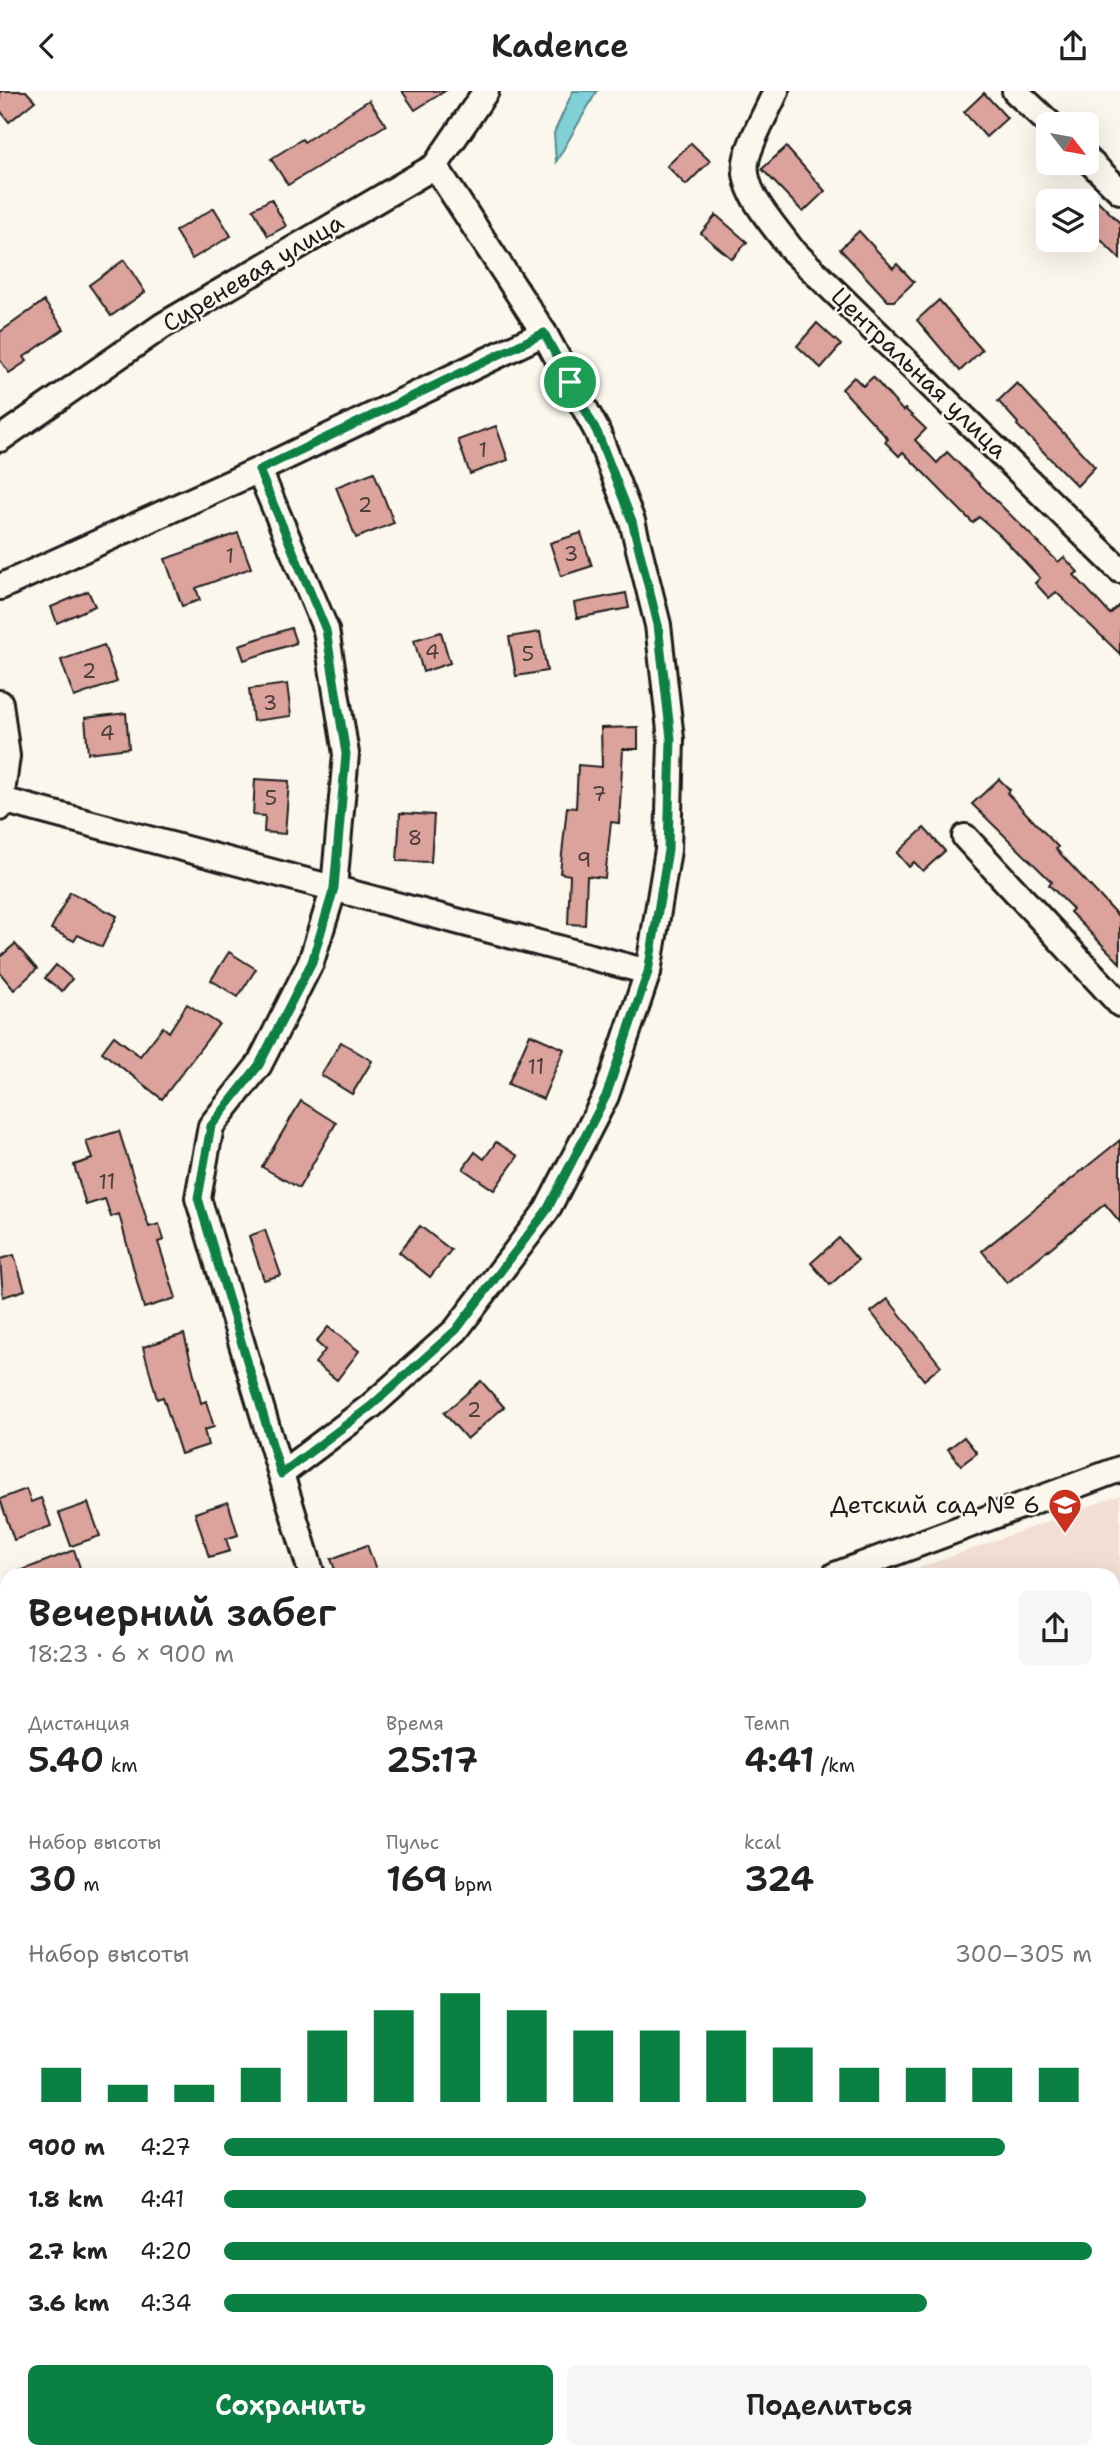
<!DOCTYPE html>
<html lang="ru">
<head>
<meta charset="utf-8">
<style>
	:root { --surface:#fff; --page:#f6f6f6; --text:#222; --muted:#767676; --accent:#0b8043 }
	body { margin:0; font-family:"Shantell Sans",sans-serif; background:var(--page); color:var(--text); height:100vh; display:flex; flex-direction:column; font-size:26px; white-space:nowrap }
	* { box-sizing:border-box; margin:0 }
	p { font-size:23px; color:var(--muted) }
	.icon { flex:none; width:38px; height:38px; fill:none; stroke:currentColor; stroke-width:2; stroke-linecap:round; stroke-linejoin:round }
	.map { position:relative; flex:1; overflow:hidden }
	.panel { position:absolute; left:0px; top:1477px; width:1120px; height:891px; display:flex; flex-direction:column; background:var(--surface); border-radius:21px 21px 0 0; box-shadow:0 7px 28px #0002 }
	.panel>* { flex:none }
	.needle { width:46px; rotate:121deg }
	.controls { position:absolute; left:1036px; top:21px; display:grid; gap:14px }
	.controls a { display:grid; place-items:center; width:63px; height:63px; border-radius:10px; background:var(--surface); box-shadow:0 7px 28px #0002; font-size:35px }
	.pin { position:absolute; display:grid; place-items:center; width:60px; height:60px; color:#fff; margin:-30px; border:4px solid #fff; border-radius:50%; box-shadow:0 2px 7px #0007 }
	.round { display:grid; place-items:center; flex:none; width:74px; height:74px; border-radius:10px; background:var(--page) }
	.headline { display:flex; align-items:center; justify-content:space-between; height:119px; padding:0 28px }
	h1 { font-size:38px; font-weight:600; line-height:52px }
	.metrics { display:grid; grid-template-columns:repeat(3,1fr); gap:10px; height:119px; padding:7px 28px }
	.metrics div { display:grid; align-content:center }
	.metrics b { font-size:35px; font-weight:600 }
	.metrics small { font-size:19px; font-weight:400 }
	.metrics p { font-size:19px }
	.chart { height:196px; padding:14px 28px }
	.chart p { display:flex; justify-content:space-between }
	.chart svg { width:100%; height:126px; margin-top:7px; stroke:var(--accent); stroke-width:6 }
	.primary-button { display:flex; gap:14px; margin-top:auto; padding:14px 28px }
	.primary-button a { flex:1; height:80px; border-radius:10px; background:var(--accent); color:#fff; font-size:28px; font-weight:600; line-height:80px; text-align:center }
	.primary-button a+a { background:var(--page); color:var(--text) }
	ul { padding:0 28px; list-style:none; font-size:23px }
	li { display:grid; grid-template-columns:112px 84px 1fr; align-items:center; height:52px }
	li i { height:18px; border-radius:9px; background:var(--accent) }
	header { display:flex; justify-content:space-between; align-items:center; height:91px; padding:0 28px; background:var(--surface); font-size:32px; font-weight:600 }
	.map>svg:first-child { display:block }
</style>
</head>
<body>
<header><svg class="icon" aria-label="back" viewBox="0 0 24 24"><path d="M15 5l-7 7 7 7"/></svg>Kadence<svg class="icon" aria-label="share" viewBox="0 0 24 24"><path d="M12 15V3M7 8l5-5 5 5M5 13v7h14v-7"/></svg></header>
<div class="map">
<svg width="1120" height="2367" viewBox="0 0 1120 2367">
	<rect width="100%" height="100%" fill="#fbf7ec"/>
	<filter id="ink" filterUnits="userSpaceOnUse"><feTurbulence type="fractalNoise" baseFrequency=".0143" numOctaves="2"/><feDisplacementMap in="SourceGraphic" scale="14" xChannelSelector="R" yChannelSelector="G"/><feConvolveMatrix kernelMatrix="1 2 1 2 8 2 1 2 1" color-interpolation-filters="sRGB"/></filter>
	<g filter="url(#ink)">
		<!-- built -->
		<path fill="#f2ded4" d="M1120 1404V1546L1113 1552V1484H900Z"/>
		<!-- water -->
		<path fill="#80d1d7" stroke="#58898c" stroke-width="2" d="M573 0H597L556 71 554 42Z"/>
		<!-- building -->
		<g fill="#dca29c" stroke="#1c1c1c" stroke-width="2">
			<path d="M0 0H26L35 10 9 31 0 19Z"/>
			<path d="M402 0H445L415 19Z"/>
			<path d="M984 2 1007 27 986 46 964 21Z"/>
			<path d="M369 9 386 34 288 94 271 68 302 48 304 51Z"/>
			<path d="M691 52 710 70 686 94 667 75Z"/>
			<path d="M786 56 825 100 803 121 762 78Z"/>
			<path d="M1087 99 1120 132V168L1087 135Z"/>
			<path d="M271 108 286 135 268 145 253 118Z"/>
			<path d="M214 117 231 145 192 168 175 140Z"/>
			<path d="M716 124 747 151 732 168 701 142Z"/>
			<path d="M859 140 893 177 897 173 914 191 894 210H888L840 158Z"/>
			<path d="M124 169 145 201 111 225 89 194Z"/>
			<path d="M939 209 982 259 960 280 917 229Z"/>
			<path d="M44 210 64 238 24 266 27 270 9 282 0 269V241Z"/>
			<path d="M817 232 841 254 821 277 797 255Z"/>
			<path d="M854 286 863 295 873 286 903 320 905 318 926 338 915 349 937 372 947 361 1058 471 1064 466 1078 481 1074 484 1110 523 1120 513V563L1056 501 1049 507 1035 492 1040 487 999 443 979 426 973 432 903 361 899 365 885 351 888 348 842 298Z"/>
			<path d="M1017 292 1095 376 1077 395 1017 334 1018 332 998 310Z"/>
			<path d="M496 335 508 369 470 383 458 349Z"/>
			<path d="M374 381 394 432 356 447 336 396Z"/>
			<path d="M238 442 251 477 196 497 200 509 182 515 165 468Z"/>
			<path d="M581 442 592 475 561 485 550 452Z"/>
			<path d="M88 500 95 515 57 532 51 516Z"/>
			<path d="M626 502 629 517 577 527 574 512Z"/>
			<path d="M291 537 296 552 244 569 239 554Z"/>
			<path d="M441 541 450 572 423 581 414 549Z"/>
			<path d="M540 541 547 580 516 585 509 546Z"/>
			<path d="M104 554 117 591 74 606 61 569Z"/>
			<path d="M287 593 291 625 253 630 249 598Z"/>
			<path d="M126 622 129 657 88 662 85 627Z"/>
			<path d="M638 636V658H623L619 732 611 731 605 787 587 785 585 834 568 833 570 784 560 782 567 716 576 717 578 674 602 676 601 637Z"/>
			<path d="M255 688 289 690 285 743 264 741 265 725 253 724Z"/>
			<path d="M999 688 1010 699 1007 702 1058 756 1056 758 1120 827V872L1070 821 1073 818 1049 794 1052 791 972 713Z"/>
			<path d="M400 722 434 724 431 771 397 770Z"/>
			<path d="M924 737 945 760 923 780 914 771 909 776 897 762Z"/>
			<path d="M70 801 117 825 102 856 78 844 74 850 51 838Z"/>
			<path d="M15 853 37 878 14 899 0 882V866Z"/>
			<path d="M229 861 256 878 238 906 211 889Z"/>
			<path d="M56 874 72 888 62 900 45 887Z"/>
			<path d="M187 913 219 933 162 1008 102 961 114 945 140 965 163 936 169 941Z"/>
			<path d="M530 943 564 958 543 1008 508 993Z"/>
			<path d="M341 951 372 970 352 1003 321 984Z"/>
			<path d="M301 1010 336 1032 299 1097 262 1076Z"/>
			<path d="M119 1040 149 1136 159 1133 164 1149 158 1151 176 1207 144 1217 119 1123 111 1126 105 1108 86 1114 74 1074 92 1068 86 1050Z"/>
			<path d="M1120 1049V1131L1105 1113 1007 1192 982 1160Z"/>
			<path d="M496 1051 518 1065 494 1099 463 1078 475 1061 484 1068Z"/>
			<path d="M420 1135 451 1159 430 1186 399 1161Z"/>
			<path d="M265 1139 281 1184 264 1189 249 1145Z"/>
			<path d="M839 1147 858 1169 830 1194 811 1172Z"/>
			<path d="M14 1164 25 1199 3 1206 0 1168Z"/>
			<path d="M888 1208 941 1275 924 1289 871 1221Z"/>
			<path d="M328 1236 359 1260 337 1289 315 1272 325 1259 316 1251Z"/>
			<path d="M184 1243 201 1312 206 1310 214 1336 204 1339 208 1354 181 1363 163 1306 157 1308 143 1256Z"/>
			<path d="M481 1290 504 1316 467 1348 444 1322Z"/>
			<path d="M964 1346 977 1362 961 1374 948 1358Z"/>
			<path d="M26 1398 31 1411 41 1407 51 1435 14 1449 0 1408Z"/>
			<path d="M228 1411 238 1444 226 1448 230 1460 209 1466 195 1422Z"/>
			<path d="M88 1412 100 1445 71 1455 59 1422Z"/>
			<path d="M367 1454 378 1484H337L331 1468Z"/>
			<path d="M74 1459 80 1477 61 1484H10Z"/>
		</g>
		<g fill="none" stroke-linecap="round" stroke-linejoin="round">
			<defs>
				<path id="service" d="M1113 1768 1120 1763"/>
				<g id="minor">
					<path d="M776 0C767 21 753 44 747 66 738 99 774 133 791 158L1120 479"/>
					<path d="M1015 0 1050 33"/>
					<path d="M1087 68 1120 100"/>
					<path d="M0 348 162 235 435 75 486 0"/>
					<path d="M259 379 326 539 346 663 334 797 311 871 259 974 211 1035 198 1107 281 1383"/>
					<path d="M0 496 259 379 544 242"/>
					<path d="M0 612 7 665 0 717"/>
					<path d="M2 709 648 881"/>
					<path d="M965 746 1120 913"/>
					<path d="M312 1484 281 1383 371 1315 456 1239 547 1119 606 1005 648 881 668 759 671 648 658 534 632 430 597 340 544 242 435 75"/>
					<path d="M835 1484 1120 1378"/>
					<path d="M0 1579 7 1598"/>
					<path d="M0 1787 7 1784"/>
					<path d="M1113 1894 1120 1903"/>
					<path d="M272 2361 274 2367"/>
					<path d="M1000 2361 1005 2367"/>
				</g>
			</defs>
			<!-- service casing -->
			<use href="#service" stroke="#1c1c1c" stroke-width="18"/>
			<!-- minor casing -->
			<use href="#minor" stroke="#1c1c1c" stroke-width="30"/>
			<!-- service -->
			<use href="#service" stroke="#fbf7ec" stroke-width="12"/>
			<!-- minor -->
			<use href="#minor" stroke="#fbf7ec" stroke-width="24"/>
		</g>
	</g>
	<g fill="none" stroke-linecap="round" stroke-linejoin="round" filter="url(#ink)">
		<defs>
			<path id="route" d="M544 242 597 341 632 430 658 534 671 648 668 759 648 881 606 1005 547 1119 456 1239 371 1315 281 1383 198 1107 211 1035 259 974 312 871 334 797 346 663 326 539 259 379Z"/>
		</defs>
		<!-- route casing -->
		<use href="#route" stroke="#fff" stroke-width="14"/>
		<!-- route -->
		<use href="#route" stroke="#0b8043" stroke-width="9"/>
	</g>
	<!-- icons -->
	<defs>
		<symbol id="school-pin" viewBox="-11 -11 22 30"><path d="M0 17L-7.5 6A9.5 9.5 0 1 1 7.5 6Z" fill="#c8321e" stroke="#fbf7ec"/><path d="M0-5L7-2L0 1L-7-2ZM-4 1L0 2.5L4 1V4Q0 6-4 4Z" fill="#fff"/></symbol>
	</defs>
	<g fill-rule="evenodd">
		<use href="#school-pin" x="1046" y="1395" width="38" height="52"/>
	</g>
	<g text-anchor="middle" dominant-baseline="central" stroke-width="5" stroke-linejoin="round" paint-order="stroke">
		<!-- number labels -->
		<g font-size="21" fill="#4c3e3c">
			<text x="483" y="359">1</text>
			<text x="365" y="414">2</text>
			<text x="571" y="463">3</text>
			<text x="230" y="465">1</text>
			<text x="432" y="561">4</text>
			<text x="528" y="563">5</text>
			<text x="89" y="580">2</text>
			<text x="270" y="612">3</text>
			<text x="107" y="642">4</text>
			<text x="599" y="703">7</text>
			<text x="271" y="707">5</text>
			<text x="415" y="747">8</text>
			<text x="584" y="769">9</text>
			<text x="536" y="976">11</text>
			<text x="107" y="1091">11</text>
			<text x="474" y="1319">2</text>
		</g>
		<!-- street labels -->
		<g font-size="24" fill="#1c1c1c" stroke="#fbf7ec">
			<text transform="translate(253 182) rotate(-31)">Сиреневая улица</text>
			<text transform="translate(919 282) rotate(44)">Центральная улица</text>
		</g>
		<!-- poi labels -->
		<g font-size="24" fill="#1c1c1c" stroke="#fbf7ec" text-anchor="end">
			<text x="1040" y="1414">Детский сад № 6</text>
		</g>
	</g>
</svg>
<div class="controls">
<a><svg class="needle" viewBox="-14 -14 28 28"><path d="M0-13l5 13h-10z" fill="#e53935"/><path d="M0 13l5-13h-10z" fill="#767676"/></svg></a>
<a><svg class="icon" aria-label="layers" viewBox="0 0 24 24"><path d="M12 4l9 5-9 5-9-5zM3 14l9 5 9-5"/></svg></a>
</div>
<div class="pin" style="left:570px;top:291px;background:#1e9e55"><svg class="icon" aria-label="arrive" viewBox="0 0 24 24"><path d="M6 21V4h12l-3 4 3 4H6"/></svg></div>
<section class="panel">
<div class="headline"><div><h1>Вечерний забег</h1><p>18:23 · 6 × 900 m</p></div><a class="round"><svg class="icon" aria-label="share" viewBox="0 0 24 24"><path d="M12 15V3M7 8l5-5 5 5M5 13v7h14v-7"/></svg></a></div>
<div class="metrics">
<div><p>Дистанция</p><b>5.40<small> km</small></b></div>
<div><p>Время</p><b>25:17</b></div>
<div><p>Темп</p><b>4:41<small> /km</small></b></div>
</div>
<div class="metrics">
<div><p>Набор высоты</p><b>30<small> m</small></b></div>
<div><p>Пульс</p><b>169<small> bpm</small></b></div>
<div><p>kcal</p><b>324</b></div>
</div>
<div class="chart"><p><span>Набор высоты</span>300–305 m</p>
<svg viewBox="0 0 160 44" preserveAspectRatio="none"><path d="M5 44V32M15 44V38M25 44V38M35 44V32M45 44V19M55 44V12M65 44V6M75 44V12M85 44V19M95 44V19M105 44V19M115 44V25M125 44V32M135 44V32M145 44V32M155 44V32"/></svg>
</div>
<ul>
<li><b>900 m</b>4:27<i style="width:90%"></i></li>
<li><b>1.8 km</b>4:41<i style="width:74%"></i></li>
<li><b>2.7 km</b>4:20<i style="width:100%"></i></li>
<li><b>3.6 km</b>4:34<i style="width:81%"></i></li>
</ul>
<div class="primary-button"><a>Сохранить</a><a>Поделиться</a></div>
</section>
</div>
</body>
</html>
